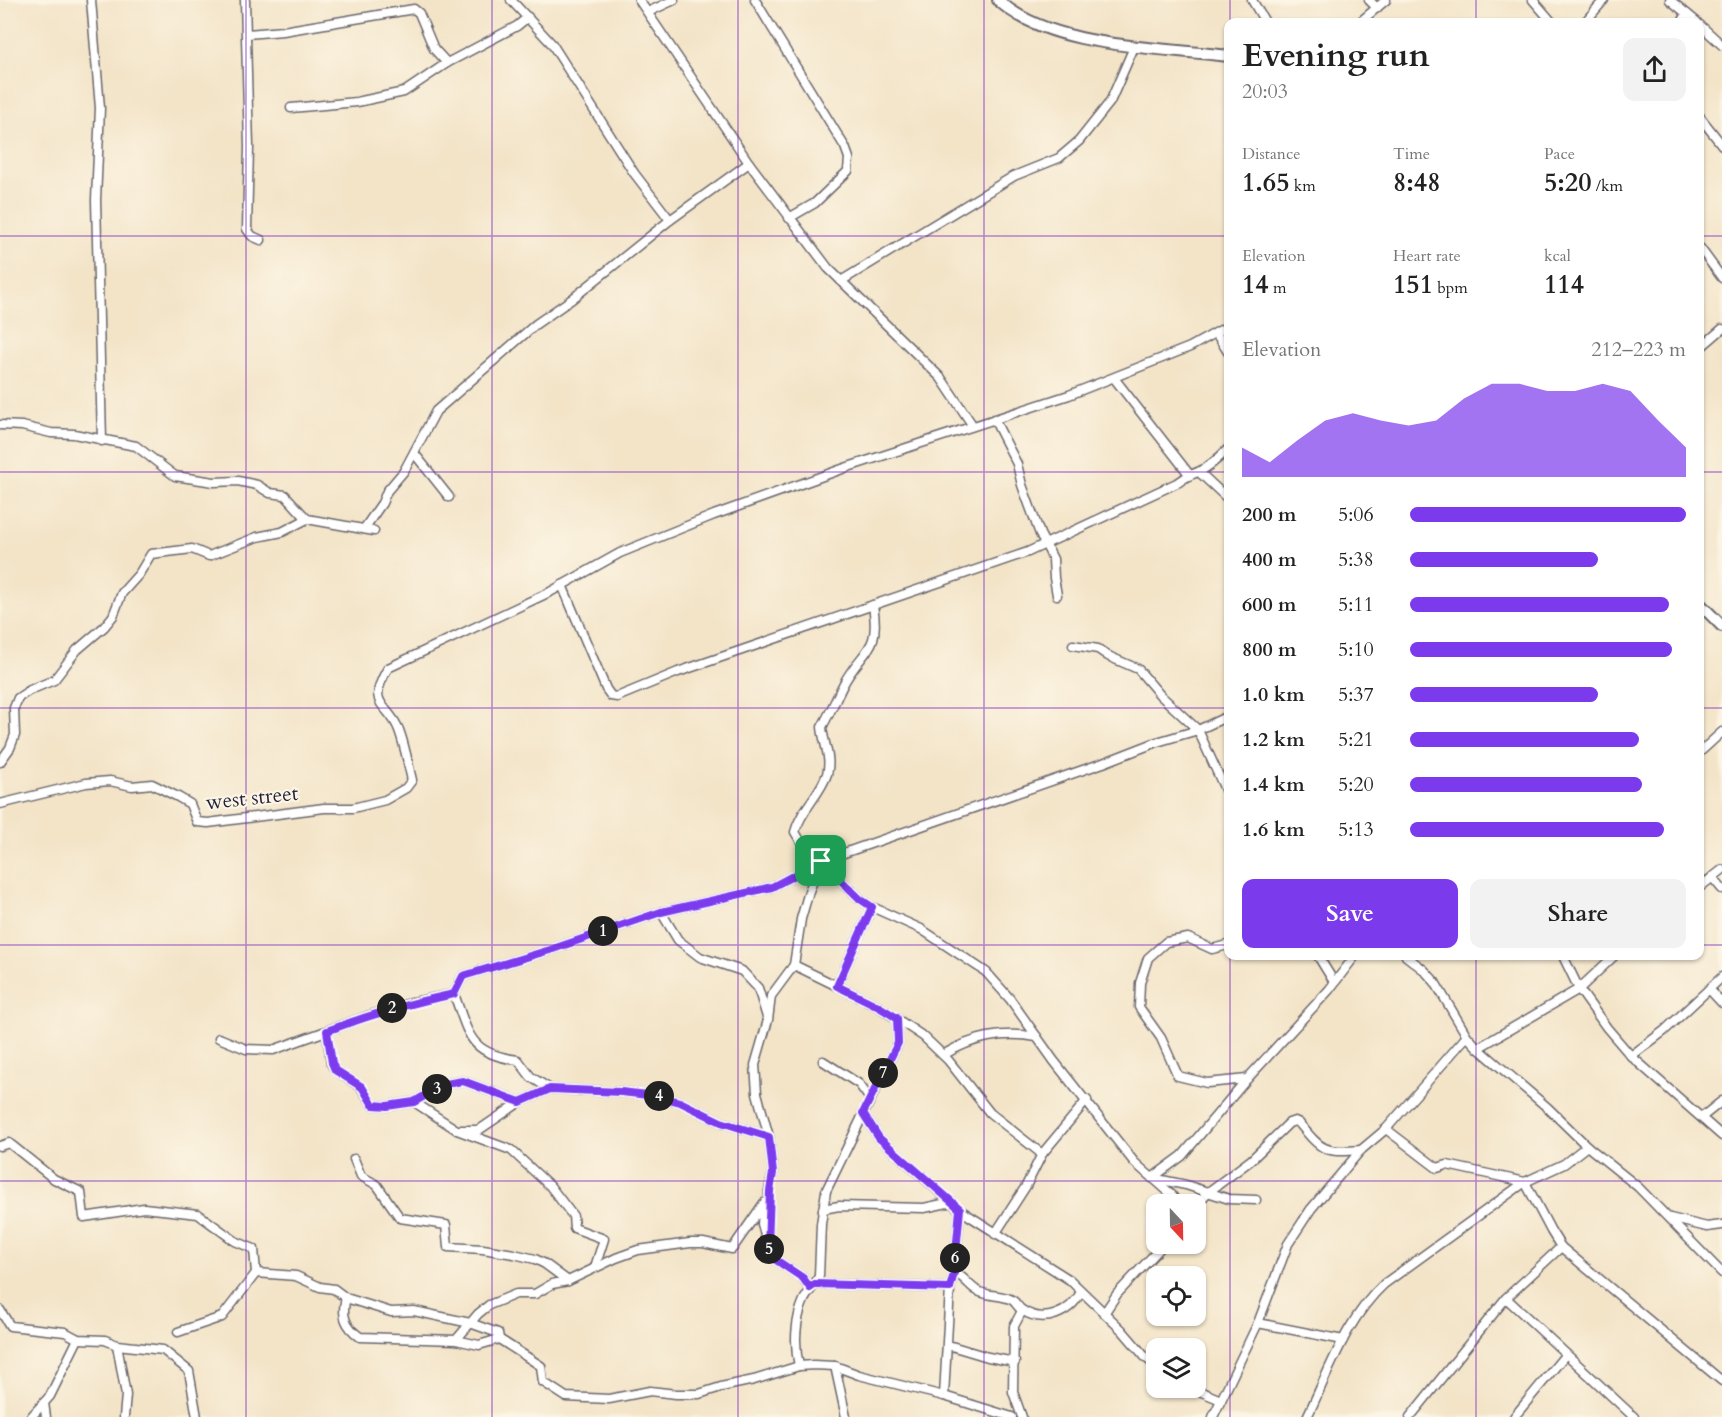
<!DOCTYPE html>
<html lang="en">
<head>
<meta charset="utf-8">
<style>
	:root { --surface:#fff; --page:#f2f2f2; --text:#222; --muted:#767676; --accent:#7c3aed }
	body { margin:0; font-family:Cardo,serif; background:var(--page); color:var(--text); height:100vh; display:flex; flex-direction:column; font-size:22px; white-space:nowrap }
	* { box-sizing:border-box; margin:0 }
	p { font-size:20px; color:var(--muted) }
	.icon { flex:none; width:33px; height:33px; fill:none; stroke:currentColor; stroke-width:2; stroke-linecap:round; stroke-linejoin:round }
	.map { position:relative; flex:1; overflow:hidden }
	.panel { position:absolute; left:1224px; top:18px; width:480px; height:942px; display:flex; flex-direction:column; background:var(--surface); border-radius:12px; box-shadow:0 2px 4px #0004 }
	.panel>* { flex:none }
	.needle { width:39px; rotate:158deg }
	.tools { position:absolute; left:1146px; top:1194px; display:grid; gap:12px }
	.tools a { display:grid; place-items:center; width:60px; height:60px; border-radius:12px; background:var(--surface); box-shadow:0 2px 4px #0004; font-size:30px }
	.pin { position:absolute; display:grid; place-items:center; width:51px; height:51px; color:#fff; margin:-26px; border-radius:12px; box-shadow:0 3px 9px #0006 }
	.km { position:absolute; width:30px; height:30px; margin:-15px; border-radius:50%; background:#222; color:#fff; font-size:16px; line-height:30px; text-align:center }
	.round { display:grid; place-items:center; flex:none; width:63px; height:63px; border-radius:12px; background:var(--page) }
	.headline { display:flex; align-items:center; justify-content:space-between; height:102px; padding:0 18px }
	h1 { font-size:33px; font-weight:800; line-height:45px }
	.metrics { display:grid; grid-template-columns:repeat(3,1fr); gap:9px; height:102px; padding:6px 18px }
	.metrics div { display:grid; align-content:center }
	.metrics b { font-size:26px; font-weight:800 }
	.metrics small { font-size:16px; font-weight:400 }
	.metrics p { font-size:16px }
	.chart { height:168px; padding:12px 18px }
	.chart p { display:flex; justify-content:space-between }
	.chart svg { width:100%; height:108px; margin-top:6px; fill:var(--accent); opacity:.7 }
	.action { display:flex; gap:12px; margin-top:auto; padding:12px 18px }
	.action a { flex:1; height:69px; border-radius:12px; background:var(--accent); color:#fff; font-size:24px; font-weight:800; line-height:69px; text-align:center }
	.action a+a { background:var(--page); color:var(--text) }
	ul { padding:0 18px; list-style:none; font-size:20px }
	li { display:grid; grid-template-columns:96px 72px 1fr; align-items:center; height:45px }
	li i { height:15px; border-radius:8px; background:var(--accent) }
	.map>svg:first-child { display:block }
</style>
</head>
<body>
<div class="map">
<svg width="1722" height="1417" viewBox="0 0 1722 1417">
	<rect width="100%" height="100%" fill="#fcf5e5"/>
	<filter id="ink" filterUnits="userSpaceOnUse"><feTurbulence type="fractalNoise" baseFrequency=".0167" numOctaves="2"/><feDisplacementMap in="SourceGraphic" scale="12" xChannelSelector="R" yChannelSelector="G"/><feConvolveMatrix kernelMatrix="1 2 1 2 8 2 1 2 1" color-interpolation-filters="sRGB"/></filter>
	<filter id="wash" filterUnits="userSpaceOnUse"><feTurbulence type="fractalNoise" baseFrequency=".008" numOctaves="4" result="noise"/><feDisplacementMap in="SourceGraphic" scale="24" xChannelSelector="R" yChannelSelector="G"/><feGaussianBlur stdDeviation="1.35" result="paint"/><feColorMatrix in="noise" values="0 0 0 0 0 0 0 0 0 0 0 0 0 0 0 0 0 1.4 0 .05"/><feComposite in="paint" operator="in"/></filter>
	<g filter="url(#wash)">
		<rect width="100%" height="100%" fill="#f3e4c8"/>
	</g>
	<g filter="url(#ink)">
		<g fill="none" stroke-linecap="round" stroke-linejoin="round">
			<defs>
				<g id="minor">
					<path d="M91 0 100 108 96 200 102 441"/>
					<path d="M245 0 249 147 247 229 252 236 261 240"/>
					<path d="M511 0 552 44 634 173 670 220"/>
					<path d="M639 0 749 163 828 268 941 378 973 426"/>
					<path d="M755 0 845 147 849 158 848 171 815 203 789 218"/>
					<path d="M1252 0 1265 22"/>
					<path d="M1369 0 1377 8"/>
					<path d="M1533 0 1552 22"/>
					<path d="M1670 0 1697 22"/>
					<path d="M648 12 674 0"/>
					<path d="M1360 22 1386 0"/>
					<path d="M1585 22 1604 0"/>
					<path d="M1682 22 1687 14"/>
					<path d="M1700 25 1722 45"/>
					<path d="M247 34 283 31 414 9 419 13 434 49 447 63"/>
					<path d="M291 108 357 102 404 92 447 63 517 26 528 17"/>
					<path d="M1700 117 1722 145"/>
					<path d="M1700 248 1722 278"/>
					<path d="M841 281 1014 176 1059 158 1079 141 1110 102 1134 47"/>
					<path d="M1216 333 1228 352"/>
					<path d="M1700 348 1722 329"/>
					<path d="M1114 378 1189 474"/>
					<path d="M994 419 1017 464 1022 485 1040 534 1053 559 1054 578 1057 595"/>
					<path d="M0 425 22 426 51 433 74 434 136 446 175 476 214 482 238 481 257 485 270 493 285 495 307 519 374 531"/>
					<path d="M414 453 449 497"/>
					<path d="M1199 472 1228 499"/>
					<path d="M364 529 382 503 387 491 404 471 436 411 536 324 572 299 670 220 749 163"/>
					<path d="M562 585 606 689 611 696 617 697 678 672 1028 552 1179 482C1189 474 1190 476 1200 471 1211 466 1220 457 1228 449"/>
					<path d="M873 605C881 654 862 648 843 685 836 699 830 713 822 727 823 742 832 758 827 774 820 795 800 811 795 832L801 842 860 899 872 907 921 929 986 972 1010 999 1054 1061 1134 1162 1152 1178 1182 1156 1247 1079 1329 990 1355 956"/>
					<path d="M1073 645 1098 649 1108 656 1138 669 1160 695 1198 730 1228 796"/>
					<path d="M1700 752 1722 732"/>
					<path d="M0 762 10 748 15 735 14 708 18 698 30 690 54 680 77 650 104 627 113 616 122 593 139 574 151 554 192 549 209 556 257 537 282 532 307 519"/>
					<path d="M0 804 86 783 110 781 132 786 152 784 178 797 190 804 197 822 208 823 324 808H353L385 800 406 788 412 780C408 764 405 746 399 730 388 702 365 707 388 668L550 592 620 553 714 515 845 468 1069 395 1190 347 1228 326"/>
					<path d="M1712 877 1722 889"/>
					<path d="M1700 887 1722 870"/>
					<path d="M661 912 678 940 700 957 742 971 758 988 767 1017"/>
					<path d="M1228 945 1212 949 1188 938 1166 942 1148 958 1140 983 1139 1007 1161 1038 1178 1076 1207 1083 1247 1079"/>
					<path d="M1318 956 1334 982"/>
					<path d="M1406 956 1424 970 1435 982 1467 1036 1478 1048 1548 1108 1587 1146 1638 1187 1722 1273"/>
					<path d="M1563 956 1579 989 1607 1028 1631 1056 1664 1031 1722 977"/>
					<path d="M794 965 876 1005 924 1037 948 1060 990 1113 1042 1154"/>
					<path d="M837 986 872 907"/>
					<path d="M1709 989 1722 1003"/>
					<path d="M454 994C469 1035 469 1054 518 1060L531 1077 550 1089"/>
					<path d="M327 1031 331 1063 335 1070 361 1087 373 1105 387 1106 414 1102 445 1084 463 1081 520 1102 550 1089 621 1092 657 1096 680 1102 721 1122 769 1137"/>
					<path d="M219 1038 246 1049 273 1050 368 1016 414 1002 454 994 463 976 550 950 661 912 772 887 821 861 1103 763 1157 742 1198 730 1228 716"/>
					<path d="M1478 1048 1579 989 1614 956"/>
					<path d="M943 1055C973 1037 1002 1031 1037 1037"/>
					<path d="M1631 1056 1722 1136"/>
					<path d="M823 1061 859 1084 870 1099"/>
					<path d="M414 1102 457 1130H479L520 1102"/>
					<path d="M863 1113 879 1138 960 1210 1070 1280 1122 1330 1146 1358 1156 1366"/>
					<path d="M1702 1117 1722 1101"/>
					<path d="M1386 1129 1437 1168 1447 1165 1525 1182 1551 1231 1561 1247 1722 1381"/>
					<path d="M457 1130 511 1150 550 1186 573 1216 574 1228 604 1239 595 1267"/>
					<path d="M0 1146 9 1143 54 1179 81 1192 84 1217 144 1208 198 1214 235 1241 254 1249 256 1273 222 1317 178 1332"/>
					<path d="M354 1159 361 1176 377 1185 400 1218 446 1225 448 1247 483 1249 514 1254 535 1259 545 1264 568 1281"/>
					<path d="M1152 1178 1186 1185 1229 1199 1256 1200"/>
					<path d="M1154 1179 1171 1194 1178 1204"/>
					<path d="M1196 1206 1207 1193 1251 1160 1289 1123 1295 1121 1299 1123C1322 1151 1324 1153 1361 1150"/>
					<path d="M823 1209 839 1206 924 1208 952 1202"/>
					<path d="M1670 1218 1707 1227 1722 1225"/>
					<path d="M995 1234 1026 1186 1042 1154 1087 1100"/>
					<path d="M256 1273 296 1276 320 1287 334 1289 346 1298 391 1312 414 1311 470 1323 498 1333 499 1339"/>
					<path d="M954 1273C964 1276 967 1284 976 1290 987 1297 1001 1294 1012 1300 1016 1302 1018 1308 1022 1310 1044 1325 1070 1313 1081 1292"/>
					<path d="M816 1284 950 1288"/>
					<path d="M810 1288 803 1278 773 1258 768 1247 769 1191 773 1173 769 1137 757 1093 755 1065 768 1020 771 996 794 965 801 919 809 891 821 861"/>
					<path d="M346 1298C341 1315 345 1326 360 1337L456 1340 478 1314 489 1305 516 1294H535L552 1284 568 1281 616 1258 638 1250 690 1243H703L732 1249 764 1203 762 1224 768 1247"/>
					<path d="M1506 1298 1634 1417"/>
					<path d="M0 1310 10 1326 65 1332 78 1339 105 1340 117 1345 163 1350 189 1371 197 1417"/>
					<path d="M1105 1312 1117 1294 1164 1244"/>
					<path d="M1258 1323 1343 1340"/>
					<path d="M456 1340 479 1345 499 1339 541 1366 543 1382 566 1397 609 1399 650 1391 676 1394H699L721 1387 754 1380 799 1366 814 1365 835 1366 859 1375 944 1396 1012 1417"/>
					<path d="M117 1345 126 1395 124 1417"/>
					<path d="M948 1345 988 1357 1015 1362"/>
					<path d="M799 1366C794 1345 795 1320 804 1300 809 1291 815 1285 819 1276L821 1224 826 1191 898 1043 897 1018"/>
					<path d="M835 1366 846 1417"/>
					<path d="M1192 1388 1221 1400"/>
					<path d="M944 1396 950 1288 954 1273 960 1210"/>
					<path d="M44 1403 46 1417"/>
					<path d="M31 1417 50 1396 78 1339"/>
					<path d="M1022 1417 1013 1392 1014 1326 1022 1311"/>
					<path d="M1213 1417 1258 1323 1288 1244 1311 1209 1361 1150 1386 1129 1467 1036"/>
					<path d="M1307 1417C1329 1372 1346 1319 1384 1284L1525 1182 1564 1164 1587 1146"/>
					<path d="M1410 1417 1506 1298 1561 1247"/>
					<path d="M1514 1417 1566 1354"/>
				</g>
				<g id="tertiary">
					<path d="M998 0C1050 49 1161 47 1228 56"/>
					<path d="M1700 604 1722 626"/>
				</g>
			</defs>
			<!-- minor casing -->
			<use href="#minor" stroke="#6b666c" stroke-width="11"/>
			<!-- tertiary casing -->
			<use href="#tertiary" stroke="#6b666c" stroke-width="14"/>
			<!-- minor -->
			<use href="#minor" stroke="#fff" stroke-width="8"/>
			<!-- tertiary -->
			<use href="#tertiary" stroke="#fff" stroke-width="10"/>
		</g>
	</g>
	<g fill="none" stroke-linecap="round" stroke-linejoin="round" filter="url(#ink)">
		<defs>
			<path id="route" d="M821 861 860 899 872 907 837 986 876 1005 897 1018 898 1043 863 1113 879 1138 960 1209 954 1273 950 1288 816 1284 810 1288 803 1278 773 1258 768 1247 770 1191 773 1173 769 1137 721 1122 680 1102 657 1096 621 1092 550 1089 520 1102 463 1081 445 1084 414 1102 387 1106 373 1105 362 1087 335 1070 332 1063 327 1031C369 1015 410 1003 454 994L463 976 550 950 661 912 772 887Z"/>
		</defs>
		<!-- route casing -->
		<use href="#route" stroke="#fff" stroke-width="12"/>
		<!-- route -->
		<use href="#route" stroke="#7c3aed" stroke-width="8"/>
	</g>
	<!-- grid -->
	<path fill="none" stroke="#7b2cbf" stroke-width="1.5" stroke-opacity="0.55" d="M246 0V1417M492 0V1417M738 0V1417M984 0V1417M1230 0V22M1476 0V22M0 236H1228M1700 236H1722M0 472H1228M1700 472H1722M0 708H1228M1700 708H1722M0 945H1228M1700 945H1722M1230 956V1417M1476 956V1417M0 1181H1722"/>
	<g text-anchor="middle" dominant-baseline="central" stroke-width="4.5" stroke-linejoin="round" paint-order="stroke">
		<!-- street labels -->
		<g font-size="21" fill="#22223b" stroke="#fcf5e5">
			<text transform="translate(252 798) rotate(-6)">west street</text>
		</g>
	</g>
</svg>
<div class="tools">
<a><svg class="needle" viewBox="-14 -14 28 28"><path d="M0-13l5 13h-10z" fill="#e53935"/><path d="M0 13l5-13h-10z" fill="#767676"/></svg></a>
<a><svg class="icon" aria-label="locate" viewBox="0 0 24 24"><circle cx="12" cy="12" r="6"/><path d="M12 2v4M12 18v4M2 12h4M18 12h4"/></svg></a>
<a><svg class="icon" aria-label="layers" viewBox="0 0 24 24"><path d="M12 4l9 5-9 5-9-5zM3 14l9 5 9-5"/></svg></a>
</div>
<div class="pin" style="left:821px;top:861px;background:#1e9e55"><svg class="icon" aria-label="arrive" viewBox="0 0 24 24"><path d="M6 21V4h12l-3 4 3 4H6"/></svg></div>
<b class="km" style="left:603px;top:931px">1</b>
<b class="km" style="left:392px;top:1008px">2</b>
<b class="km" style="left:437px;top:1089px">3</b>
<b class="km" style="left:659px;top:1096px">4</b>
<b class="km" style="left:769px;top:1249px">5</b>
<b class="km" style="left:955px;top:1258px">6</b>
<b class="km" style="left:883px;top:1073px">7</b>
<section class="panel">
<div class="headline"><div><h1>Evening run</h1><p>20:03</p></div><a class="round"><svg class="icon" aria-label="share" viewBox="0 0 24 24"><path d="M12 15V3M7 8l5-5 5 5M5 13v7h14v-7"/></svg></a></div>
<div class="metrics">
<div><p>Distance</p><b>1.65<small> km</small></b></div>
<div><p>Time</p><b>8:48</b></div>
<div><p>Pace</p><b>5:20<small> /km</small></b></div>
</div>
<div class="metrics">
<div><p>Elevation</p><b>14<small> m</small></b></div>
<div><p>Heart rate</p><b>151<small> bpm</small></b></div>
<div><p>kcal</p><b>114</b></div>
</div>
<div class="chart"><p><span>Elevation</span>212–223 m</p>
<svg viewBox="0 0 160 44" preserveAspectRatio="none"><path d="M0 44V32L10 38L20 29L30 21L40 18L50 21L60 23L70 21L80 12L90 6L100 6L110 9L120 9L130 6L140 9L150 21L160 32V44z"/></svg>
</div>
<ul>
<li><b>200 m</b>5:06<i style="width:100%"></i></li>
<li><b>400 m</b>5:38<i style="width:68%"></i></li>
<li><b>600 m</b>5:11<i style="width:94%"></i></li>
<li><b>800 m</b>5:10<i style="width:95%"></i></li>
<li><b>1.0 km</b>5:37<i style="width:68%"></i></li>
<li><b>1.2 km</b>5:21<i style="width:83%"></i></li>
<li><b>1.4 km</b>5:20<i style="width:84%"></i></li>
<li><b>1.6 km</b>5:13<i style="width:92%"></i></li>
</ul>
<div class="action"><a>Save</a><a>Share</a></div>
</section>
</div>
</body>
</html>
